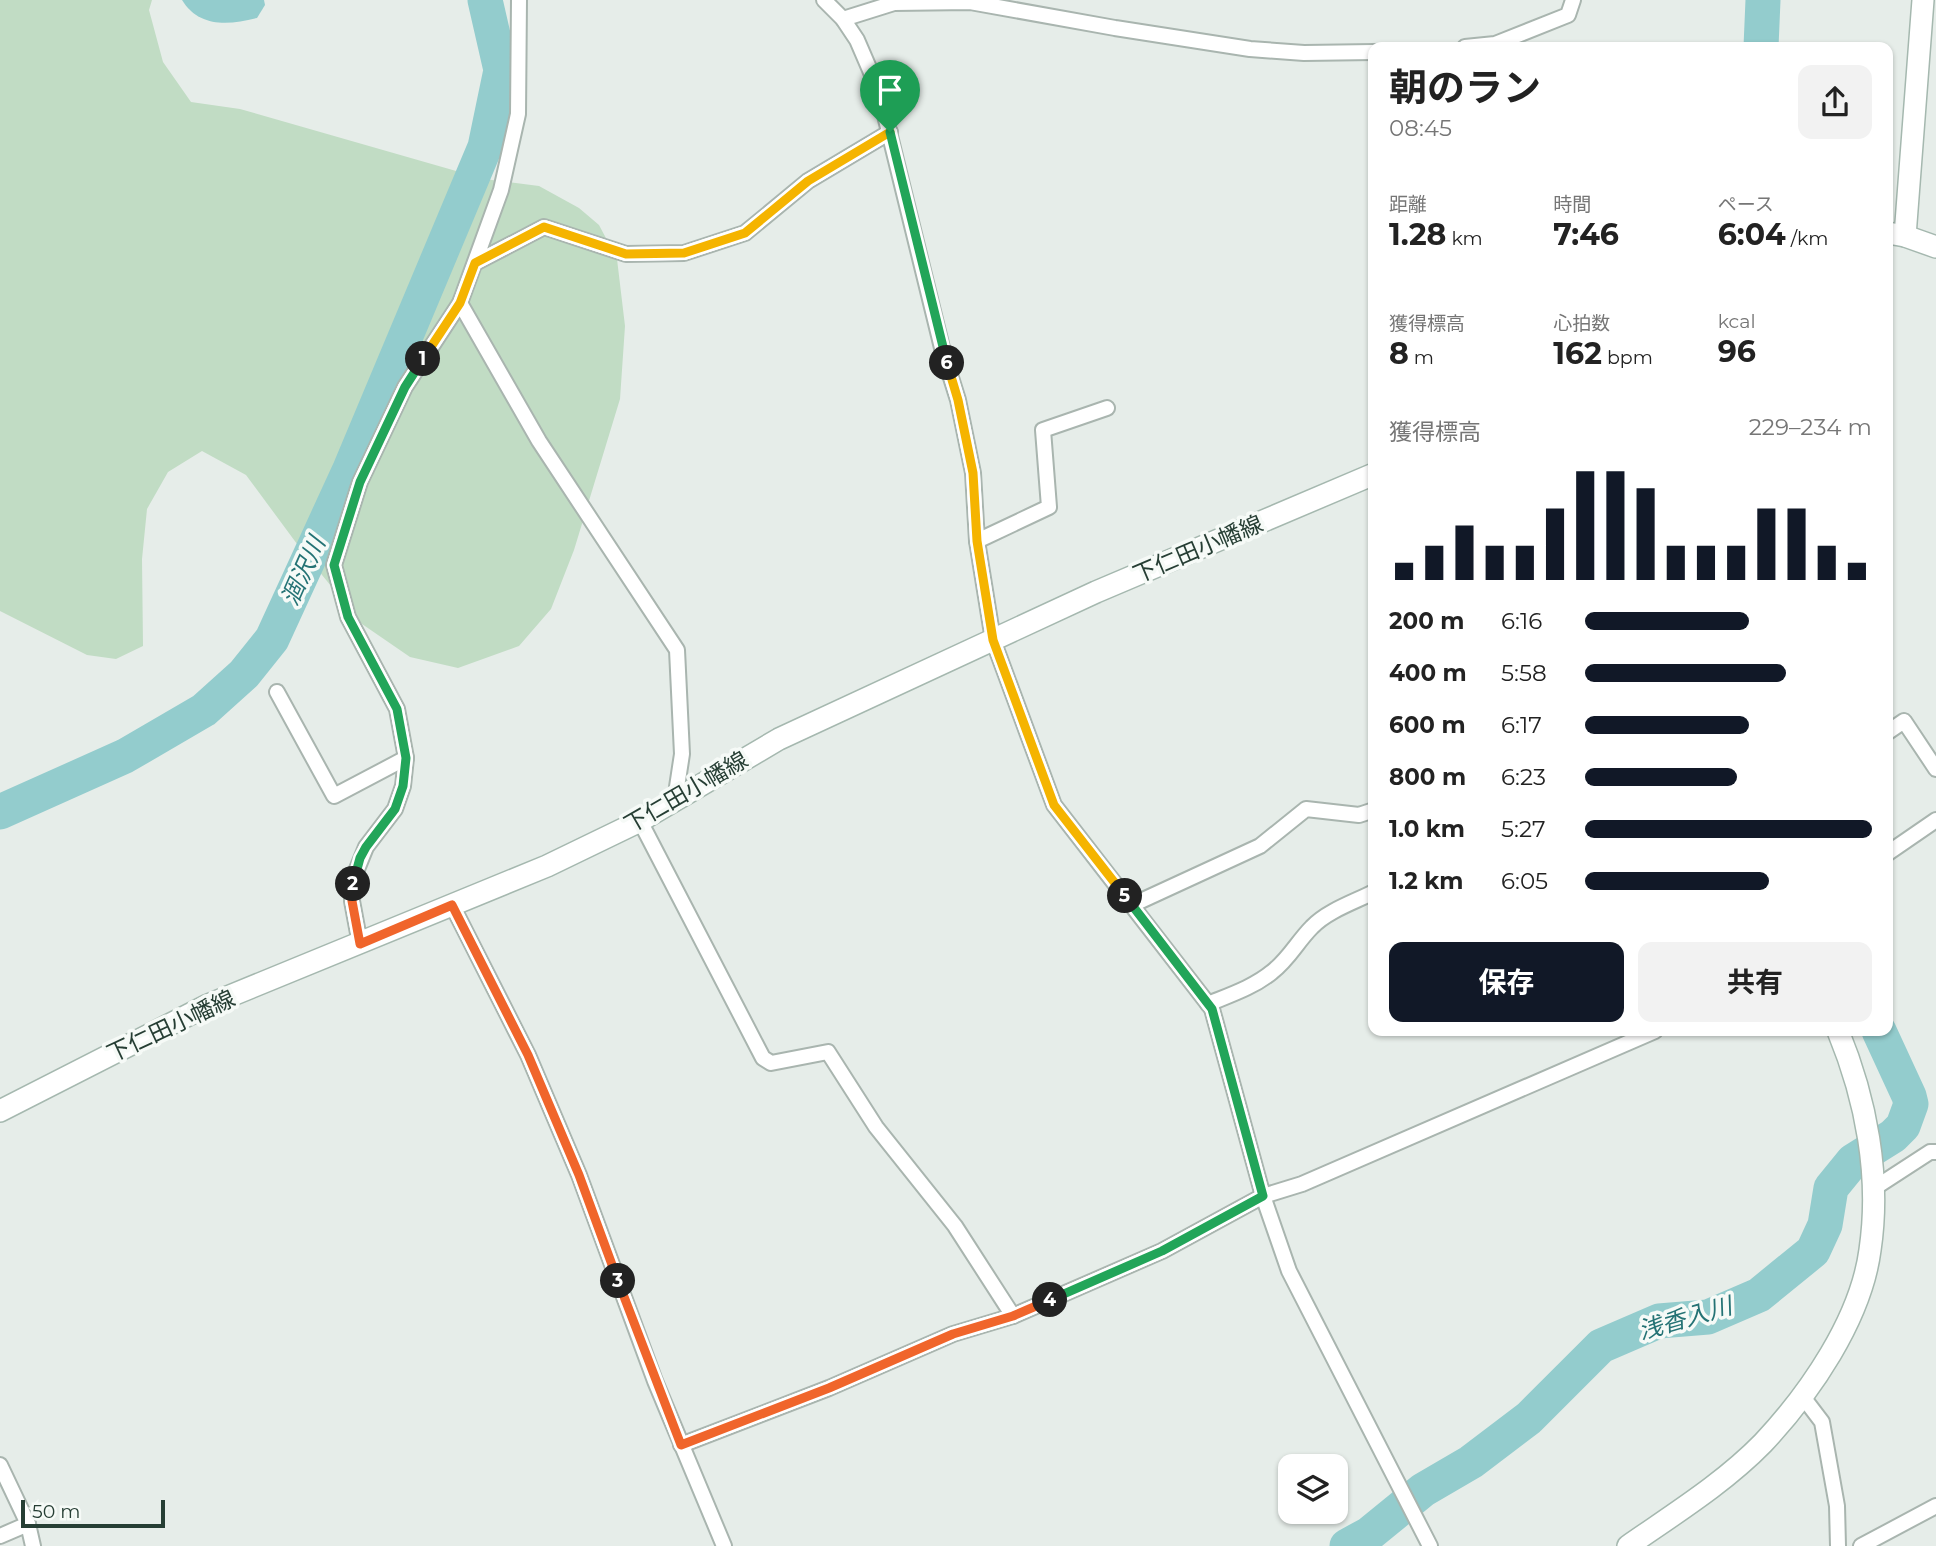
<!DOCTYPE html>
<html lang="ja">
<head>
<meta charset="utf-8">
<style>
	:root { --surface:#fff; --page:#f2f2f2; --text:#222; --muted:#767676; --accent:#111827 }
	body { margin:0; font-family:Montserrat,"Noto Sans JP",sans-serif; background:var(--page); color:var(--text); height:100vh; display:flex; flex-direction:column; font-size:26px; white-space:nowrap }
	* { box-sizing:border-box; margin:0 }
	p { font-size:23px; color:var(--muted) }
	.icon { flex:none; width:38px; height:38px; fill:none; stroke:currentColor; stroke-width:2; stroke-linecap:round; stroke-linejoin:round }
	.map { position:relative; flex:1; overflow:hidden }
	.panel { position:absolute; left:1368px; top:42px; width:525px; height:994px; display:flex; flex-direction:column; background:var(--surface); border-radius:14px; box-shadow:0 2px 5px #0004 }
	.panel>* { flex:none }
	.tools { position:absolute; left:1278px; top:1454px; display:grid; gap:14px }
	.tools a { display:grid; place-items:center; width:70px; height:70px; border-radius:14px; background:var(--surface); box-shadow:0 2px 5px #0004; font-size:35px }
	.scale { position:absolute; left:21px; bottom:18px; width:144px; box-sizing:border-box; padding-left:7px; border:4px solid #263e34; border-top:0; font-size:19px; line-height:24px; white-space:nowrap; color:#263e34; -webkit-text-stroke:5px #f6faf7; paint-order:stroke }
	.pin { position:absolute; display:grid; place-items:center; width:60px; height:60px; color:#fff; margin:-72px -30px; border-radius:50% 50% 50% 0; rotate:-45deg; box-shadow:0 0 7px #0007 }
	.pin .icon { rotate:45deg }
	.km { position:absolute; width:35px; height:35px; margin:-18px; border-radius:50%; background:#222; color:#fff; font-size:19px; line-height:35px; text-align:center }
	.round { display:grid; place-items:center; flex:none; width:74px; height:74px; border-radius:14px; background:var(--page) }
	.summary { display:flex; align-items:center; justify-content:space-between; height:119px; padding:0 21px }
	h1 { font-size:38px; font-weight:700; line-height:52px }
	.metrics { display:grid; grid-template-columns:repeat(3,1fr); gap:10px; height:119px; padding:7px 21px }
	.metrics div { display:grid; align-content:center }
	.metrics b { font-size:30px; font-weight:700 }
	.metrics small { font-size:19px; font-weight:400 }
	.metrics p { font-size:19px }
	.chart { height:196px; padding:14px 21px }
	.chart p { display:flex; justify-content:space-between }
	.chart svg { width:100%; height:126px; margin-top:7px; stroke:var(--accent); stroke-width:6 }
	.primary-button { display:flex; gap:14px; margin-top:auto; padding:14px 21px }
	.primary-button a { flex:1; height:80px; border-radius:14px; background:var(--accent); color:#fff; font-size:28px; font-weight:700; line-height:80px; text-align:center }
	.primary-button a+a { background:var(--page); color:var(--text) }
	ul { padding:0 21px; list-style:none; font-size:23px }
	li { display:grid; grid-template-columns:112px 84px 1fr; align-items:center; height:52px }
	li i { height:18px; border-radius:9px; background:var(--accent) }
	.map>svg:first-child { display:block }
</style>
</head>
<body>
<div class="map">
<svg width="1936" height="1546" viewBox="0 0 1936 1546">
	<rect width="100%" height="100%" fill="#e6ede9"/>
	<!-- green -->
	<path fill="#c1dcc4" d="M0 0H152L149 10 163 62 191 102 240 109 484 179 539 186 579 208 599 225 617 259 625 326 620 399 574 550 551 609 519 646 458 668 410 657 362 624 300 548 246 475 202 451 168 472 147 509 142 559 143 646 116 659 87 655 0 611Z"/>
	<!-- water -->
	<path fill="#93cccd" d="M182 0H264L265 5 257 18C229 25 199 28 182 0Z"/>
	<g fill="none" stroke-linecap="round" stroke-linejoin="round">
		<!-- river -->
		<g stroke="#93cccd" stroke-width="35">
			<path d="M1761 47 1763 0"/>
			<path d="M0 812 125 756 204 710 244 674 272 639 350 469 485 147 501 70 485 0"/>
			<path d="M1347 1546 1369 1534 1423 1490 1471 1462 1529 1418 1601 1346 1659 1321 1708 1317 1759 1295 1813 1251 1825 1225 1831 1188 1853 1161 1893 1136 1903 1126 1911 1104 1909 1096 1879 1031"/>
		</g>
		<defs>
			<g id="street">
				<path d="M824 0 843 19 857 40 879 91 943 352 958 400 973 473 977 541 993 640 1054 805 1212 1009 1263 1196 1289 1271 1430 1546"/>
				<path d="M843 19 894 3 970 2 1115 28 1250 49 1304 53 1374 52"/>
				<path d="M1465 47 1495 44 1568 15 1573 0"/>
				<path d="M475 263 544 227 626 254 684 253 745 233 808 181 890 132"/>
				<path d="M460 303 539 441 677 650 682 754 675 800"/>
				<path d="M977 541 1049 507 1043 430 1107 408"/>
				<path d="M277 692 334 796 406 758"/>
				<path d="M1888 732 1904 721 1936 769"/>
				<path d="M640 821 763 1058 771 1063 828 1052 876 1127 955 1226 1013 1316"/>
				<path d="M1888 853 1936 820"/>
				<path d="M452 905 528 1055 579 1175 655 1381 724 1546"/>
				<path d="M1132 905 1260 846 1306 809 1359 815 1374 810"/>
				<path d="M360 944 352 901 353 879 366 847 395 809 403 786 406 758 397 709 348 617 334 565 360 482 405 387 460 303 501 190 518 114 519 0"/>
				<path d="M1208 1004C1230 995 1254 987 1272 972 1289 959 1297 942 1312 927 1327 911 1354 902 1374 892"/>
				<path d="M1873 1189 1930 1152H1936"/>
				<path d="M1803 1397 1822 1422 1837 1506 1838 1546"/>
				<path d="M681 1445 829 1388 953 1334 1013 1316 1162 1251 1263 1196 1302 1184 1655 1031"/>
				<path d="M0 1465 28 1524 33 1546"/>
				<path d="M0 1536 28 1524"/>
				<path d="M1861 1546 1936 1506"/>
			</g>
			<g id="secondary">
				<path d="M1888 233 1905 236 1936 247"/>
				<path d="M1905 236 1923 0"/>
				<path d="M0 1111 208 1005 547 866 640 821 779 739 1096 592 1374 474"/>
				<path d="M1628 1546C1674 1514 1724 1483 1763 1443 1810 1393 1861 1319 1870 1250 1881 1176 1866 1099 1838 1031"/>
			</g>
		</defs>
		<!-- street casing -->
		<use href="#street" stroke="#a9b5af" stroke-width="18"/>
		<!-- secondary casing -->
		<use href="#secondary" stroke="#a5b8af" stroke-width="24"/>
		<!-- street -->
		<use href="#street" stroke="#fff" stroke-width="14"/>
		<!-- secondary -->
		<use href="#secondary" stroke="#fff" stroke-width="21"/>
	</g>
	<g fill="none" stroke-linecap="round" stroke-linejoin="round">
		<defs>
			<path id="split-1" d="M423 359 460 303 475 263 544 227 626 254 684 253 745 233 808 181 890 132"/>
			<path id="split-2" d="M353 884 360 858 366 847 395 809 403 786 406 758 397 709 348 617 334 565 360 482 405 387 423 359"/>
			<path id="split-3" d="M353 884 352 901 360 944 452 905 528 1055 579 1175 618 1281"/>
			<path id="split-4" d="M618 1281 681 1445 829 1388 953 1334 1013 1316 1050 1300"/>
			<path id="split-5" d="M1050 1300 1162 1251 1263 1196 1212 1009 1125 896"/>
			<path id="split-6" d="M947 363 958 400 973 473 977 541 993 640 1054 805 1125 896"/>
			<path id="split-7" d="M890 132 947 363"/>
		</defs>
		<!-- split-1 casing -->
		<use href="#split-1" stroke="#fff" stroke-width="14"/>
		<!-- split-2 casing -->
		<use href="#split-2" stroke="#fff" stroke-width="14"/>
		<!-- split-3 casing -->
		<use href="#split-3" stroke="#fff" stroke-width="14"/>
		<!-- split-4 casing -->
		<use href="#split-4" stroke="#fff" stroke-width="14"/>
		<!-- split-5 casing -->
		<use href="#split-5" stroke="#fff" stroke-width="14"/>
		<!-- split-6 casing -->
		<use href="#split-6" stroke="#fff" stroke-width="14"/>
		<!-- split-7 casing -->
		<use href="#split-7" stroke="#fff" stroke-width="14"/>
		<!-- split-1 -->
		<use href="#split-1" stroke="#f5b400" stroke-width="9"/>
		<!-- split-2 -->
		<use href="#split-2" stroke="#22a559" stroke-width="9"/>
		<!-- split-3 -->
		<use href="#split-3" stroke="#f0652b" stroke-width="9"/>
		<!-- split-4 -->
		<use href="#split-4" stroke="#f0652b" stroke-width="9"/>
		<!-- split-5 -->
		<use href="#split-5" stroke="#22a559" stroke-width="9"/>
		<!-- split-6 -->
		<use href="#split-6" stroke="#f5b400" stroke-width="9"/>
		<!-- split-7 -->
		<use href="#split-7" stroke="#22a559" stroke-width="9"/>
	</g>
	<g text-anchor="middle" dominant-baseline="central" stroke-width="7" stroke-linejoin="round" paint-order="stroke">
		<!-- street labels -->
		<g font-size="23" fill="#263e34" stroke="#f6faf7">
			<text transform="translate(1198 549) rotate(-23)">下仁田小幡線</text>
			<text transform="translate(686 792) rotate(-30)">下仁田小幡線</text>
			<text transform="translate(171 1026) rotate(-25)">下仁田小幡線</text>
		</g>
		<!-- water labels -->
		<g font-size="24" font-style="italic" fill="#257375" stroke="#f6faf7">
			<text transform="translate(303 571) rotate(-66)">涸沢川</text>
			<text transform="translate(1685 1318) rotate(-16)">浅香入川</text>
		</g>
	</g>
</svg>
<div class="tools">
<a><svg class="icon" aria-label="layers" viewBox="0 0 24 24"><path d="M12 4l9 5-9 5-9-5zM3 14l9 5 9-5"/></svg></a>
</div>
<div class="scale">50 m</div>
<div class="pin" style="left:890px;top:132px;background:#1e9e55"><svg class="icon" aria-label="arrive" viewBox="0 0 24 24"><path d="M6 21V4h12l-3 4 3 4H6"/></svg></div>
<b class="km" style="left:423px;top:359px">1</b>
<b class="km" style="left:353px;top:884px">2</b>
<b class="km" style="left:618px;top:1281px">3</b>
<b class="km" style="left:1050px;top:1300px">4</b>
<b class="km" style="left:1125px;top:896px">5</b>
<b class="km" style="left:947px;top:363px">6</b>
<section class="panel">
<div class="summary"><div><h1>朝のラン</h1><p>08:45</p></div><a class="round"><svg class="icon" aria-label="share" viewBox="0 0 24 24"><path d="M12 15V3M7 8l5-5 5 5M5 13v7h14v-7"/></svg></a></div>
<div class="metrics">
<div><p>距離</p><b>1.28<small> km</small></b></div>
<div><p>時間</p><b>7:46</b></div>
<div><p>ペース</p><b>6:04<small> /km</small></b></div>
</div>
<div class="metrics">
<div><p>獲得標高</p><b>8<small> m</small></b></div>
<div><p>心拍数</p><b>162<small> bpm</small></b></div>
<div><p>kcal</p><b>96</b></div>
</div>
<div class="chart"><p><span>獲得標高</span>229–234 m</p>
<svg viewBox="0 0 160 44" preserveAspectRatio="none"><path d="M5 44V38M15 44V32M25 44V25M35 44V32M45 44V32M55 44V19M65 44V6M75 44V6M85 44V12M95 44V32M105 44V32M115 44V32M125 44V19M135 44V19M145 44V32M155 44V38"/></svg>
</div>
<ul>
<li><b>200 m</b>6:16<i style="width:57%"></i></li>
<li><b>400 m</b>5:58<i style="width:70%"></i></li>
<li><b>600 m</b>6:17<i style="width:57%"></i></li>
<li><b>800 m</b>6:23<i style="width:53%"></i></li>
<li><b>1.0 km</b>5:27<i style="width:100%"></i></li>
<li><b>1.2 km</b>6:05<i style="width:64%"></i></li>
</ul>
<div class="primary-button"><a>保存</a><a>共有</a></div>
</section>
</div>
</body>
</html>
